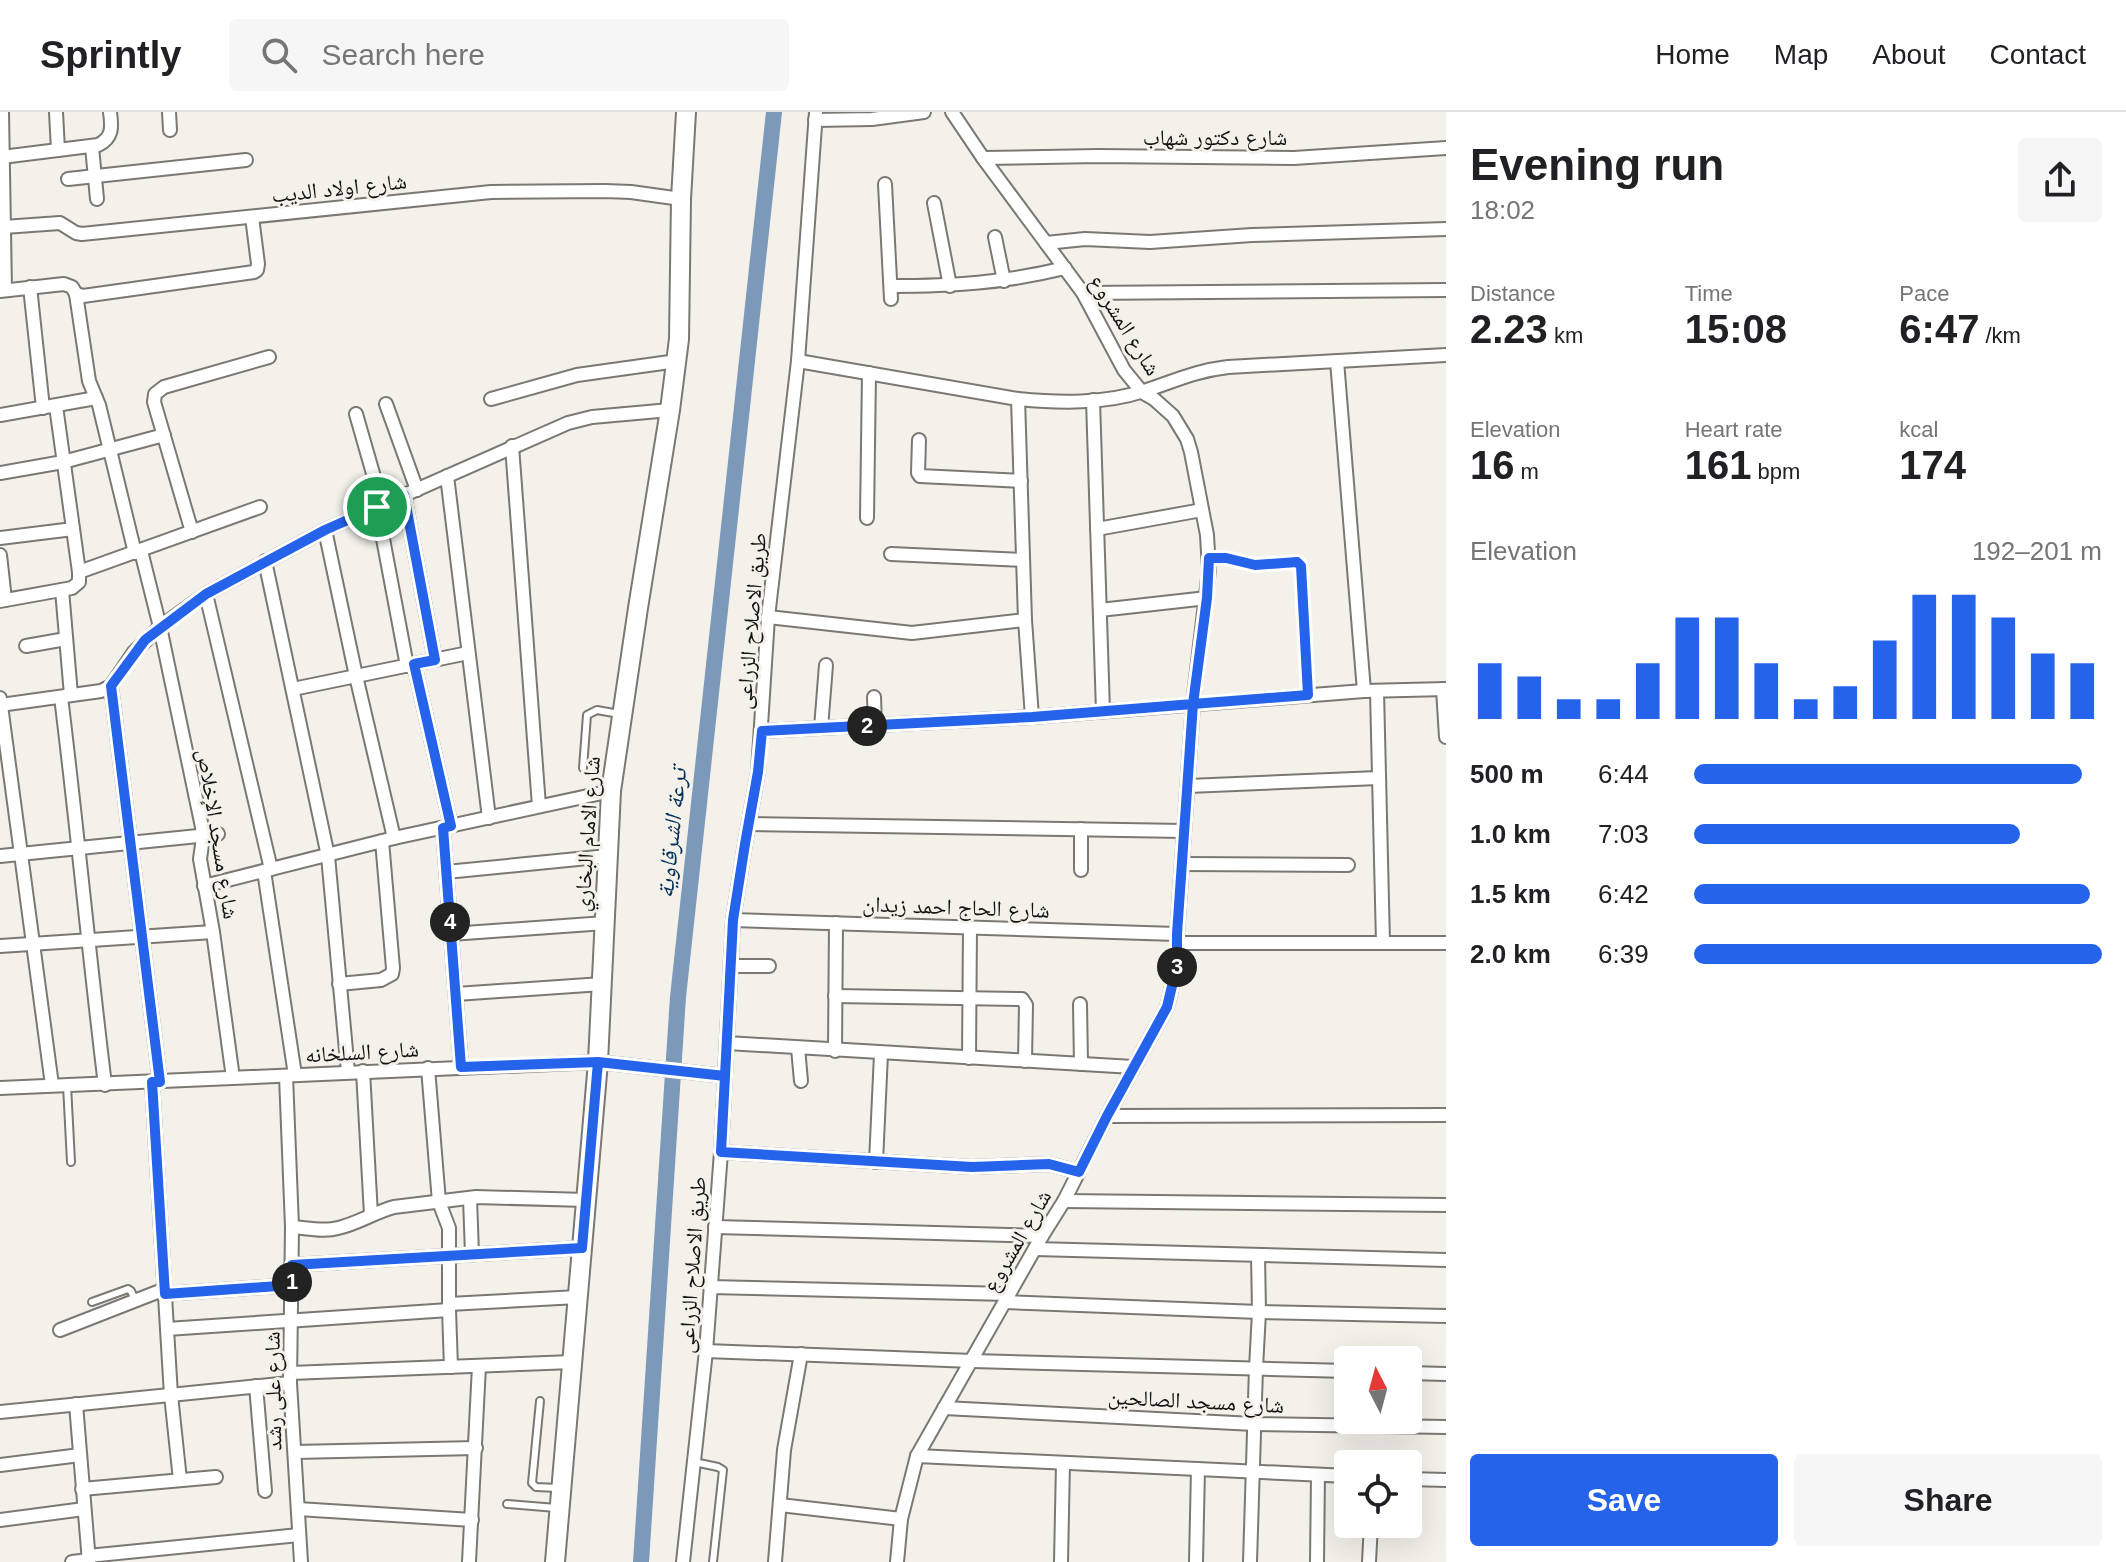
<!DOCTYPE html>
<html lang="en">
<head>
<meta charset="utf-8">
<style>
	:root { --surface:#fff; --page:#f6f6f6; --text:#202124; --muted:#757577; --line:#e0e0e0; --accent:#2563eb }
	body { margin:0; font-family:Helvetica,"Noto Naskh Arabic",sans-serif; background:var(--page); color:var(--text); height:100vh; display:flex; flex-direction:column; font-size:30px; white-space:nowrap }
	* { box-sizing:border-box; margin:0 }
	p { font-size:26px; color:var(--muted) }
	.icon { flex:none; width:44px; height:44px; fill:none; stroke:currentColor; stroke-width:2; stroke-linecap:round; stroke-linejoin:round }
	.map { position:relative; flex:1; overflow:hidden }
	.sheet { display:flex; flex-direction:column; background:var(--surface); width:680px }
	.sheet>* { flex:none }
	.needle { width:52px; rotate:354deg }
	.fabs { position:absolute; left:1334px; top:1234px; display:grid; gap:16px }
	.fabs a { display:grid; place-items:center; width:88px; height:88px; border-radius:8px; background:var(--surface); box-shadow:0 8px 32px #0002; font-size:40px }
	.pin { position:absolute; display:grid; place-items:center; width:68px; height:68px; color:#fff; margin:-34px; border:4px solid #fff; border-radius:50%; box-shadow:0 2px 8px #0007 }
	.km { position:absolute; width:40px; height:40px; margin:-20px; border-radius:50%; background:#222; color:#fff; font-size:22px; line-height:40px; text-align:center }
	.round { display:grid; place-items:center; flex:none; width:84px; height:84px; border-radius:8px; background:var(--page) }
	.head { display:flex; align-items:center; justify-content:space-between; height:136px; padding:0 24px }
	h1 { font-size:44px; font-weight:700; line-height:60px }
	.stats { display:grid; grid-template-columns:repeat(3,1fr); gap:12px; height:136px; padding:8px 24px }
	.stats div { display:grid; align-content:center }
	.stats b { font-size:40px; font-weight:700 }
	.stats small { font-size:22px; font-weight:400 }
	.stats p { font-size:22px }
	.chart { height:224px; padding:16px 24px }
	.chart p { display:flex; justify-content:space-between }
	.chart svg { width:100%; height:144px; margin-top:8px; stroke:var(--accent); stroke-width:6 }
	.button { display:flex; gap:16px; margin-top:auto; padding:16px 24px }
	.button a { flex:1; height:92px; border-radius:8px; background:var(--accent); color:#fff; font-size:32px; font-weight:700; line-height:92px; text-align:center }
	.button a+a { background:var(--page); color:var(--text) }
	ul { padding:0 24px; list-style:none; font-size:26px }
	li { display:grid; grid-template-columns:128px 96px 1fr; align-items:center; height:60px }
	li i { height:20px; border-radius:10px; background:var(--accent) }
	header { display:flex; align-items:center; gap:48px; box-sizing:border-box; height:112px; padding:0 40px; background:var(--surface); border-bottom:2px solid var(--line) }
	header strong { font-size:38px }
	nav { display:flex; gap:44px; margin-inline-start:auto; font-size:28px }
	.search { width:560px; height:72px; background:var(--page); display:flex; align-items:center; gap:20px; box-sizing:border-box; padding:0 28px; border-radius:8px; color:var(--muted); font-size:30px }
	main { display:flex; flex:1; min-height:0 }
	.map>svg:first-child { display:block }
</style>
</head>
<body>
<header>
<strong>Sprintly</strong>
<div class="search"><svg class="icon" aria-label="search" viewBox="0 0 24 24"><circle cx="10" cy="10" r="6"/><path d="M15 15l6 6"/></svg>Search here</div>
<nav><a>Home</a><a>Map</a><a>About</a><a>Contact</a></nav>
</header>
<main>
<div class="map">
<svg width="1446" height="1450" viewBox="0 0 1446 1450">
	<rect width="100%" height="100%" fill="#f4f1eb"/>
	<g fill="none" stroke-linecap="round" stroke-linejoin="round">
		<!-- canal -->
		<path stroke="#7d99b9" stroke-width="16" d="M641 1450 678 885 774 0"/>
		<defs>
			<g id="lane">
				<path d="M1209 446H1226L1255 453 1294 450 1299 451 1308 583"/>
				<path d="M583 656 587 603 597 598 619 602"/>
				<path d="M67 973 71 1050"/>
				<path d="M92 1190 128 1177 131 1179 135 1188"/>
				<path d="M540 1289 532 1371 536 1375 558 1376"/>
				<path d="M694 1350 718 1355 723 1358 713 1450"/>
				<path d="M507 1392 556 1396"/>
			</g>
			<g id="street">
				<path d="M2 0 5 178"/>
				<path d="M56 0 58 38"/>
				<path d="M169 0 170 18"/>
				<path d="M815 8 872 7 924 0"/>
				<path d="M92 35 97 87"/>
				<path d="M2 45 98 33C113 26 112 15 110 0"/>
				<path d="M983 46 1098 44 1294 46 1446 36"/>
				<path d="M68 67 246 48"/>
				<path d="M885 72 891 187"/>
				<path d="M934 91 950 174"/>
				<path d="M4 115 60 111 76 121 82 122 491 80 605 79 631 80 681 87"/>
				<path d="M995 125 1004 169"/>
				<path d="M1046 131 1085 127 1150 130 1252 123 1446 117"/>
				<path d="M891 174C954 174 1003 171 1065 156"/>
				<path d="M30 175 43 296"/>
				<path d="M0 179 64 172 72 175 76 182 89 269 99 293 135 441"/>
				<path d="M1083 181 1446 178"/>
				<path d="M76 182 83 184 254 160 257 158 258 152 252 105"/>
				<path d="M798 249 1018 287C1060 291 1104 292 1144 279 1175 269 1194 259 1228 255L1446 243"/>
				<path d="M1337 249 1364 579"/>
				<path d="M491 287 577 263 677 249"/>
				<path d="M1018 287 1025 508 1032 605"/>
				<path d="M1093 288 1103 599"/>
				<path d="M386 292 417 378"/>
				<path d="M356 302 382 393"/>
				<path d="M0 303 96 286"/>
				<path d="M919 328 918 361 920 364 1021 369"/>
				<path d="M512 334 539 694"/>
				<path d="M0 361 63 350 164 323"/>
				<path d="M447 364 489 706"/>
				<path d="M404 383 435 548"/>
				<path d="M377 395 407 554"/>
				<path d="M867 406 869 261"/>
				<path d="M1097 417 1202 398"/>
				<path d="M325 418 356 564 394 726"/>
				<path d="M192 420 154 290 155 282 164 275 269 245"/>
				<path d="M0 426 73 417"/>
				<path d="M141 439 160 515 202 715 203 725 200 747 213 820 233 966"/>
				<path d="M891 442 1023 448"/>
				<path d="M0 443 5 488"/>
				<path d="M265 449 328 744 348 960"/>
				<path d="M79 460 260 395"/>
				<path d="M62 478 71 583"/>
				<path d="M206 482 271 757"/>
				<path d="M0 489 72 476 79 470V460L56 294"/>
				<path d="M1100 498 1207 486"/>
				<path d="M768 505 912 521 1025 508"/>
				<path d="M26 534 66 527"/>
				<path d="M414 552 451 714"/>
				<path d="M111 574 160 970"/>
				<path d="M293 577 468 541"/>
				<path d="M1443 577 1446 625"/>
				<path d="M1377 579 1383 831"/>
				<path d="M61 585C77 714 89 843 105 973"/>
				<path d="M874 585 875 613"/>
				<path d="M0 586 52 973"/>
				<path d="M0 593 101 579 111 574 134 540 160 515 206 482 325 418 568 311 592 305 670 298"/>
				<path d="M821 616 826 553"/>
				<path d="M762 619 1032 605 1364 579 1446 577"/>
				<path d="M1188 674 1378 666"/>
				<path d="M749 712 1184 719"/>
				<path d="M443 716 461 955"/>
				<path d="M0 744 218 722"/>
				<path d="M1182 752 1348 753"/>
				<path d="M1081 758V717"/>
				<path d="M264 759 295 963"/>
				<path d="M446 760 608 744"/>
				<path d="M204 774 394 726 611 679"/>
				<path d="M733 808 1177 822"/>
				<path d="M451 822 605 811"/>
				<path d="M1177 831H1446"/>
				<path d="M0 834 213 820"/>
				<path d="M731 854H769"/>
				<path d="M339 872 381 868 392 862 393 856 382 729"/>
				<path d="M456 882 602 872"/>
				<path d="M835 884 1022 887 1026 893 1025 949"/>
				<path d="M1080 892 1081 952"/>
				<path d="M727 931 1133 955"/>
				<path d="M798 936 801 969"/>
				<path d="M835 939 836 811"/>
				<path d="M969 946 970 815"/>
				<path d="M428 956 439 1090 449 1116V1198L451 1255"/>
				<path d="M363 959 371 1103"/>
				<path d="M286 964 292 1115 290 1271 301 1450"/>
				<path d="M152 970 171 1283 180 1368"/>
				<path d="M0 976 598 950 725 964"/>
				<path d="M1107 1004 1446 1003"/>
				<path d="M721 1040 972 1055 1049 1052 1079 1060"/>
				<path d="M876 1050 881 942"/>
				<path d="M470 1086 472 1142"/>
				<path d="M1064 1089 1446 1093"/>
				<path d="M292 1115C307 1116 324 1120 338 1116 357 1112 375 1100 394 1095L476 1085 586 1088"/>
				<path d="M715 1115 1042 1124"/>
				<path d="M1035 1137 1446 1148"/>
				<path d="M292 1153 582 1136"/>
				<path d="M710 1175 1009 1182"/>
				<path d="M165 1182 292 1173"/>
				<path d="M1005 1190 1259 1200 1446 1204"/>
				<path d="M449 1192 578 1185"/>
				<path d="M167 1217 449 1198"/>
				<path d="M60 1218 165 1177"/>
				<path d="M706 1239 973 1249 1348 1259"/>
				<path d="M290 1261 572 1250"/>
				<path d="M1408 1261 1446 1262"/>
				<path d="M256 1274 265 1379"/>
				<path d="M76 1292 89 1450"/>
				<path d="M944 1296 1254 1312 1446 1315"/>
				<path d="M0 1300 290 1271"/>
				<path d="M295 1340 476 1336"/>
				<path d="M917 1344 1348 1364"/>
				<path d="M0 1353 80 1343"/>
				<path d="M1408 1367 1446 1368"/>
				<path d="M82 1377 216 1365"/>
				<path d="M780 1393 901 1407"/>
				<path d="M298 1397 472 1408"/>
				<path d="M0 1408 84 1397"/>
				<path d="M88 1444 299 1423"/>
				<path d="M72 1450 89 1448"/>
				<path d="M469 1450 479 1254"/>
				<path d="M683 1450 706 1239 721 1040 733 808 745 732 758 660 768 505 798 249 816 0"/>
				<path d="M775 1450 784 1338 801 1242"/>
				<path d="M897 1450 901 1407 917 1344 1042 1124 1064 1089 1107 1004 1167 895 1177 853V822L1193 592 1209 458 1207 423 1191 340 1187 327 1173 304 1154 287 1142 280 1124 258 1083 181 983 46 952 0"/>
				<path d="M1061 1450 1063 1351"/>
				<path d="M1196 1450 1198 1357"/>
				<path d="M1250 1450 1256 1256 1259 1200 1258 1143"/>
				<path d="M1317 1450 1318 1363"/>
				<path d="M1369 1450 1371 1412"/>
			</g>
			<path id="secondary" d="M555 1450 598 950 611 679 638 496 670 298 679 227 681 87 686 0"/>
		</defs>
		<!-- lane casing -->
		<use href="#lane" stroke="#7b7873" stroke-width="10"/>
		<!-- street casing -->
		<use href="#street" stroke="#7b7873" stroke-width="16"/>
		<!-- secondary casing -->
		<use href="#secondary" stroke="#7b7873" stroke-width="22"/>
		<!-- lane -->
		<use href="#lane" stroke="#fff" stroke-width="6"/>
		<!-- street -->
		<use href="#street" stroke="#fff" stroke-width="12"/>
		<!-- secondary -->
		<use href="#secondary" stroke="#fff" stroke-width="18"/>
	</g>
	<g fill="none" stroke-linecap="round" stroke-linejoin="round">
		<defs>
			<path id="route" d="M377 395 325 418 206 482 145 528 111 574 160 970H152L165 1182 292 1173V1153L582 1136 598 950 725 964 733 808 745 732 758 660 762 619 1032 605 1193 592 1207 486 1209 446H1226L1255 453 1297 450 1301 454 1308 583 1193 592 1177 822V853L1167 895 1107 1004 1079 1060 1049 1052 972 1055 721 1040 725 964 598 950 461 955 443 716 451 714 414 552 435 548 404 383 377 395"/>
		</defs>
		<!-- route casing -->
		<use href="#route" stroke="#fff" stroke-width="16"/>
		<!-- route -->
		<use href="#route" stroke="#2563eb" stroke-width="10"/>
	</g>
	<g text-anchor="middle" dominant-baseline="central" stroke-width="6" stroke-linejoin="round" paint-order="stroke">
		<!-- street labels -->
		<g font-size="22" fill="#141311" stroke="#f4f1eb">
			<text x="1215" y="25">شارع دكتور شهاب</text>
			<text transform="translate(339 76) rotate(-6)">شارع اولاد الديب</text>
			<text transform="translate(1125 213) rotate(58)">شارع المشروع</text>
			<text transform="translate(751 509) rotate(-85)">طريق الاصلاح الزراعى</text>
			<text transform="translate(218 722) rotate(81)">شارع مسجد الإخلاص</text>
			<text transform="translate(587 722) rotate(-86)">شارع الامام البخاري</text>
			<text transform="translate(956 795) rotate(2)">شارع الحاج احمد زيدان</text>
			<text transform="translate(362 940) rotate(-3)">شارع السلخانه</text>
			<text transform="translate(1017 1129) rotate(-60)">شارع المشروع</text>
			<text transform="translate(692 1153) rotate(-86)">طريق الاصلاح الزراعى</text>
			<text transform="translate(273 1279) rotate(-91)">شارع على رشد</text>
			<text transform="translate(1196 1289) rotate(3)">شارع مسجد الصالحين</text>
		</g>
		<!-- water labels -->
		<g font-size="24" font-style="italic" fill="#06305a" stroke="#f4f1eb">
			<text transform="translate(671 721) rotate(-84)">ترعة الشرقاوية</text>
		</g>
	</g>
</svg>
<div class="fabs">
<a><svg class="needle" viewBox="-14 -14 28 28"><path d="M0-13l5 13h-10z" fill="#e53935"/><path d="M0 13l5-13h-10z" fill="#757577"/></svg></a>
<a><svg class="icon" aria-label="locate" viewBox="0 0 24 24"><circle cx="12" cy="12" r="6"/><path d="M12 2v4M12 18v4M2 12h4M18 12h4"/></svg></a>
</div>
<div class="pin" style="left:377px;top:395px;background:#1e9e55"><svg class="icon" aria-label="arrive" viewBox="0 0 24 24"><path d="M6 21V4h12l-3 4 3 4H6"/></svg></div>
<b class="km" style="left:292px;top:1170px">1</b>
<b class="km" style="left:867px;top:614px">2</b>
<b class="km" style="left:1177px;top:855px">3</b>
<b class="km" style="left:450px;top:810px">4</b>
</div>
<section class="sheet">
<div class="head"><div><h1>Evening run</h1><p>18:02</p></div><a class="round"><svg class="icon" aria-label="share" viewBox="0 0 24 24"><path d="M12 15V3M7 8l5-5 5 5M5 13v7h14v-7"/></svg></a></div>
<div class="stats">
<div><p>Distance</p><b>2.23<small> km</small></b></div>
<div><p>Time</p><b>15:08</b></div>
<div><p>Pace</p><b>6:47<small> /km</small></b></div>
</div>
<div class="stats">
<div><p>Elevation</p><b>16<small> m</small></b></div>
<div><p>Heart rate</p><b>161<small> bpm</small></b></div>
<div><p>kcal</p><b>174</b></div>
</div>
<div class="chart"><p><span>Elevation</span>192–201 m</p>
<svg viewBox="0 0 160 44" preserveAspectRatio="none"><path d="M5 44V27M15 44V31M25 44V38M35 44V38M45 44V27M55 44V13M65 44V13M75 44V27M85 44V38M95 44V34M105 44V20M115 44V6M125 44V6M135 44V13M145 44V24M155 44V27"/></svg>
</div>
<ul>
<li><b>500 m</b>6:44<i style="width:95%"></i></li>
<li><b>1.0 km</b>7:03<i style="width:80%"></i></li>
<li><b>1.5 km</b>6:42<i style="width:97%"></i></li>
<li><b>2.0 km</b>6:39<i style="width:100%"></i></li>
</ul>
<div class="button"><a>Save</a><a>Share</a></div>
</section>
</main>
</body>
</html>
